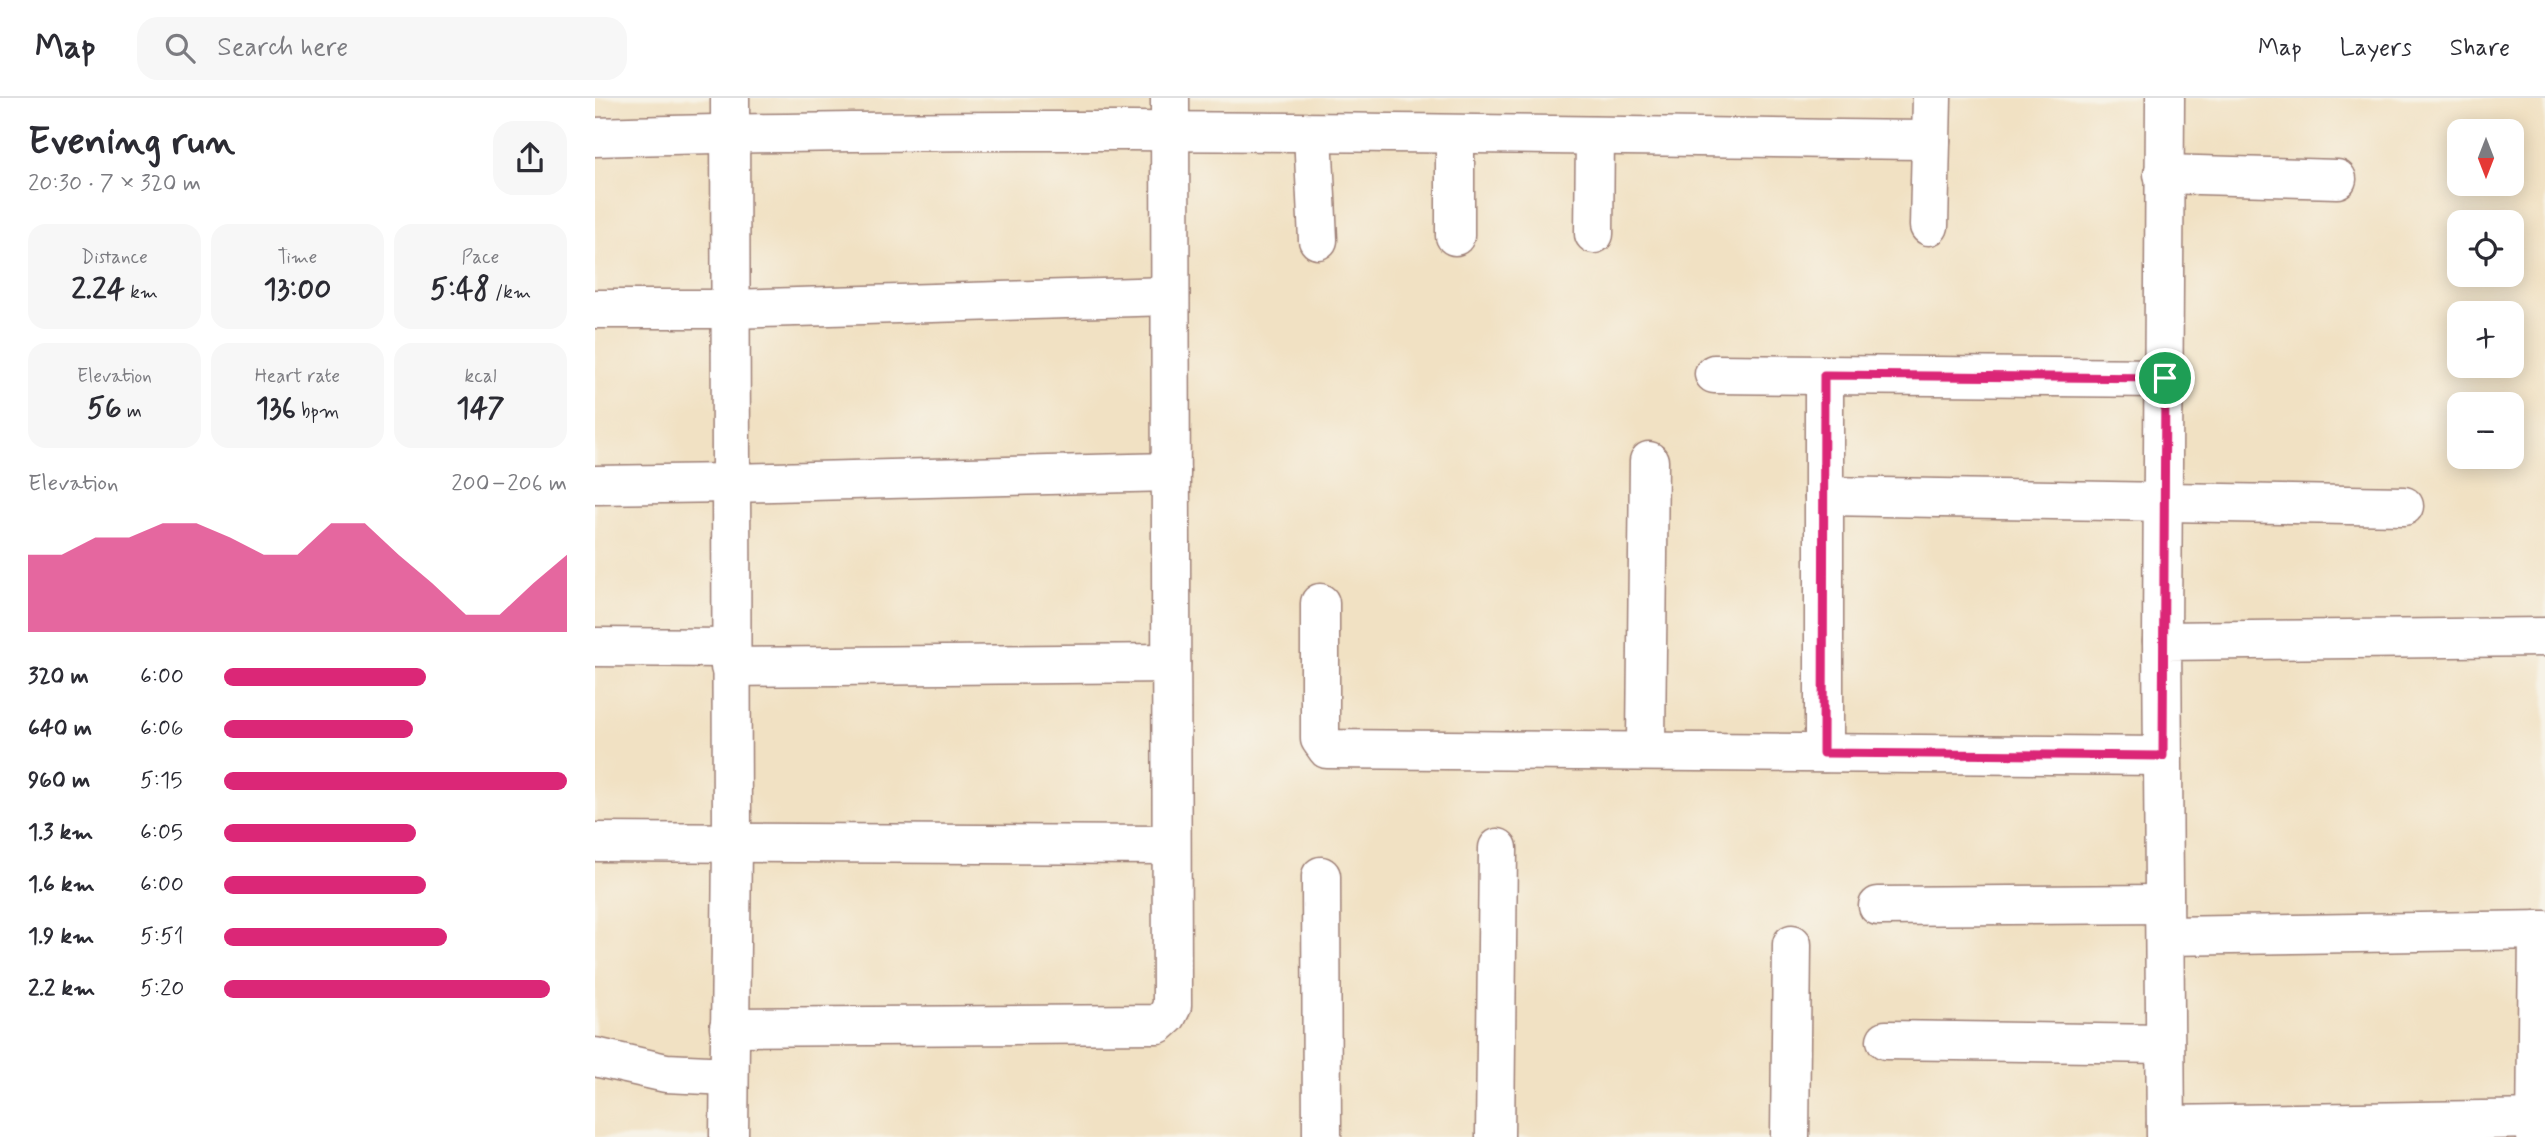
<!DOCTYPE html>
<html lang="en">
<head>
<meta charset="utf-8">
<style>
	:root { --surface:#fff; --page:#f7f7f7; --text:#2b2b33; --muted:#7c7c81; --line:#e1e1e2; --accent:#db2777 }
	body { margin:0; font-family:Mynerve,sans-serif; background:var(--page); color:var(--text); height:100vh; display:flex; flex-direction:column; font-size:26px; white-space:nowrap }
	* { box-sizing:border-box; margin:0 }
	p { font-size:23px; color:var(--muted) }
	.icon { flex:none; width:38px; height:38px; fill:none; stroke:currentColor; stroke-width:2; stroke-linecap:round; stroke-linejoin:round }
	.map { position:relative; flex:1; overflow:hidden }
	.drawer { display:flex; flex-direction:column; background:var(--surface); width:595px }
	.drawer>* { flex:none }
	.needle { width:46px; rotate:180deg }
	.buttons { position:absolute; left:1852px; top:21px; display:grid; gap:14px }
	.buttons a { display:grid; place-items:center; width:77px; height:77px; border-radius:14px; background:var(--surface); box-shadow:0 4px 18px #0003; font-size:35px }
	.pin { position:absolute; display:grid; place-items:center; width:60px; height:60px; color:#fff; margin:-30px; border:4px solid #fff; border-radius:50%; box-shadow:0 2px 7px #0007 }
	.round { display:grid; place-items:center; flex:none; width:74px; height:74px; border-radius:21px; background:var(--page) }
	.summary { display:flex; align-items:center; justify-content:space-between; height:119px; padding:0 28px }
	h1 { font-size:38px; font-weight:700; line-height:52px }
	.metrics { display:grid; grid-template-columns:repeat(3,1fr); gap:10px; height:119px; padding:7px 28px }
	.metrics div { display:grid; align-content:center; border-radius:18px; background:var(--page); text-align:center }
	.metrics b { font-size:30px; font-weight:700 }
	.metrics small { font-size:19px; font-weight:400 }
	.metrics p { font-size:19px }
	.chart { height:196px; padding:14px 28px }
	.chart p { display:flex; justify-content:space-between }
	.chart svg { width:100%; height:126px; margin-top:7px; fill:var(--accent); opacity:.7 }
	ul { padding:0 28px; list-style:none; font-size:23px }
	li { display:grid; grid-template-columns:112px 84px 1fr; align-items:center; height:52px }
	li i { height:18px; border-radius:9px; background:var(--accent) }
	header { display:flex; align-items:center; gap:42px; box-sizing:border-box; height:98px; padding:0 35px; background:var(--surface); border-bottom:2px solid var(--line) }
	header strong { font-size:33px }
	nav { display:flex; gap:38px; margin-inline-start:auto; font-size:24px }
	.search { width:490px; height:63px; background:var(--page); display:flex; align-items:center; gap:18px; box-sizing:border-box; padding:0 24px; border-radius:21px; color:var(--muted); font-size:26px }
	main { display:flex; flex:1; min-height:0 }
	.map>svg:first-child { display:block }
</style>
</head>
<body>
<header>
<strong>Map</strong>
<div class="search"><svg class="icon" aria-label="search" viewBox="0 0 24 24"><circle cx="10" cy="10" r="6"/><path d="M15 15l6 6"/></svg>Search here</div>
<nav><a>Map</a><a>Layers</a><a>Share</a></nav>
</header>
<main>
<section class="drawer">
<div class="summary"><div><h1>Evening run</h1><p>20:30 · 7 × 320 m</p></div><a class="round"><svg class="icon" aria-label="share" viewBox="0 0 24 24"><path d="M12 15V3M7 8l5-5 5 5M5 13v7h14v-7"/></svg></a></div>
<div class="metrics">
<div><p>Distance</p><b>2.24<small> km</small></b></div>
<div><p>Time</p><b>13:00</b></div>
<div><p>Pace</p><b>5:48<small> /km</small></b></div>
</div>
<div class="metrics">
<div><p>Elevation</p><b>56<small> m</small></b></div>
<div><p>Heart rate</p><b>136<small> bpm</small></b></div>
<div><p>kcal</p><b>147</b></div>
</div>
<div class="chart"><p><span>Elevation</span>200–206 m</p>
<svg viewBox="0 0 160 44" preserveAspectRatio="none"><path d="M0 44V17L10 17L20 11L30 11L40 6L50 6L60 11L70 17L80 17L90 6L100 6L110 17L120 27L130 38L140 38L150 27L160 17V44z"/></svg>
</div>
<ul>
<li><b>320 m</b>6:00<i style="width:59%"></i></li>
<li><b>640 m</b>6:06<i style="width:55%"></i></li>
<li><b>960 m</b>5:15<i style="width:100%"></i></li>
<li><b>1.3 km</b>6:05<i style="width:56%"></i></li>
<li><b>1.6 km</b>6:00<i style="width:59%"></i></li>
<li><b>1.9 km</b>5:51<i style="width:65%"></i></li>
<li><b>2.2 km</b>5:20<i style="width:95%"></i></li>
</ul>
</section>
<div class="map">
<svg width="1950" height="1039" viewBox="0 0 1950 1039">
	<rect width="100%" height="100%" fill="#f7f3e8"/>
	<filter id="ink" filterUnits="userSpaceOnUse"><feTurbulence type="fractalNoise" baseFrequency=".0143" numOctaves="2"/><feDisplacementMap in="SourceGraphic" scale="14" xChannelSelector="R" yChannelSelector="G"/><feConvolveMatrix kernelMatrix="1 2 1 2 8 2 1 2 1" color-interpolation-filters="sRGB"/></filter>
	<filter id="wash" filterUnits="userSpaceOnUse"><feTurbulence type="fractalNoise" baseFrequency=".00686" numOctaves="4" result="noise"/><feDisplacementMap in="SourceGraphic" scale="28" xChannelSelector="R" yChannelSelector="G"/><feGaussianBlur stdDeviation="1.57" result="paint"/><feColorMatrix in="noise" values="0 0 0 0 0 0 0 0 0 0 0 0 0 0 0 0 0 1.4 0 .05"/><feComposite in="paint" operator="in"/></filter>
	<g filter="url(#wash)">
		<rect width="100%" height="100%" fill="#f1e1c3"/>
	</g>
	<g filter="url(#ink)">
		<g fill="none" stroke-linecap="round" stroke-linejoin="round">
			<defs>
				<g id="minor">
					<path d="M718 35 723 142"/>
					<path d="M860 37V138"/>
					<path d="M0 39C445 26 891 37 1336 42"/>
					<path d="M1568 76 1742 81"/>
					<path d="M1334 128 1337 0"/>
					<path d="M999 136 1000 38"/>
					<path d="M0 211H135L575 198"/>
					<path d="M1119 276 1570 280"/>
					<path d="M0 387 135 385 576 374"/>
					<path d="M1229 398 1809 408"/>
					<path d="M725 505V641L732 651 1568 658"/>
					<path d="M1567 543 1570 0"/>
					<path d="M0 549 135 550"/>
					<path d="M135 569 576 565"/>
					<path d="M1051 644 1054 363"/>
					<path d="M1229 655V277"/>
					<path d="M0 744 576 747"/>
					<path d="M726 778 727 1039"/>
					<path d="M1283 808 1569 806"/>
					<path d="M1570 838 1950 832"/>
					<path d="M134 929 563 926 572 918 577 908 575 0"/>
					<path d="M1291 942 1570 946"/>
					<path d="M0 959 71 975 134 978"/>
					<path d="M1571 1027 1950 1021"/>
					<path d="M134 1039 137 744 135 0"/>
					<path d="M900 1039 903 750"/>
					<path d="M1195 1039 1197 846"/>
					<path d="M1571 1039 1567 543 1950 539"/>
					<path d="M1941 1039 1943 832"/>
				</g>
			</defs>
			<!-- minor casing -->
			<use href="#minor" stroke="#9e8077" stroke-width="41"/>
			<!-- minor -->
			<use href="#minor" stroke="#fff" stroke-width="38"/>
		</g>
	</g>
	<g fill="none" stroke-linecap="round" stroke-linejoin="round" filter="url(#ink)">
		<defs>
			<path id="route" d="M1229 277 1570 280 1568 658 1228 655Z"/>
		</defs>
		<!-- route casing -->
		<use href="#route" stroke="#fff" stroke-width="14"/>
		<!-- route -->
		<use href="#route" stroke="#db2777" stroke-width="9"/>
	</g>
</svg>
<div class="buttons">
<a><svg class="needle" viewBox="-14 -14 28 28"><path d="M0-13l5 13h-10z" fill="#e53935"/><path d="M0 13l5-13h-10z" fill="#7c7c81"/></svg></a>
<a><svg class="icon" aria-label="locate" viewBox="0 0 24 24"><circle cx="12" cy="12" r="6"/><path d="M12 2v4M12 18v4M2 12h4M18 12h4"/></svg></a>
<a>+</a>
<a>−</a>
</div>
<div class="pin" style="left:1570px;top:280px;background:#1e9e55"><svg class="icon" aria-label="arrive" viewBox="0 0 24 24"><path d="M6 21V4h12l-3 4 3 4H6"/></svg></div>
</div>
</main>
</body>
</html>
